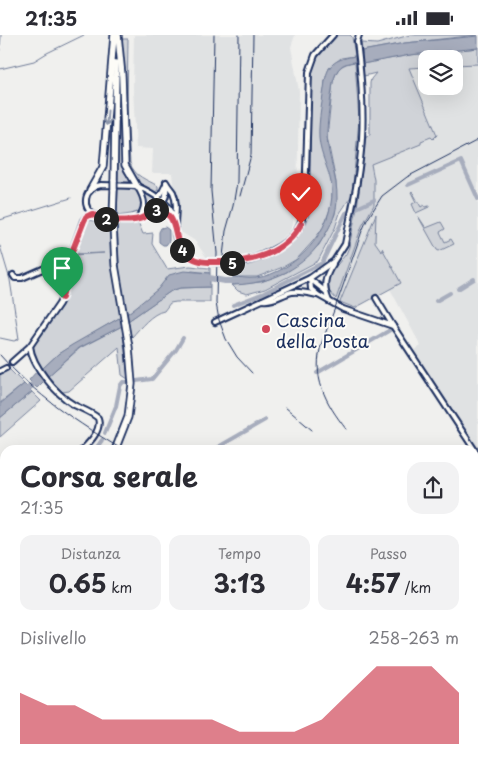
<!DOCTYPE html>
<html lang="it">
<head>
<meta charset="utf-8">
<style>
	:root { --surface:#fff; --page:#f2f2f3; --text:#2b2b33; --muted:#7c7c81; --accent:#d1495b }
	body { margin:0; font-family:"Playpen Sans",sans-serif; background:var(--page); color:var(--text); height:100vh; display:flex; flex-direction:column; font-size:19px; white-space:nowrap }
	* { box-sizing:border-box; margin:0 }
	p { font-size:16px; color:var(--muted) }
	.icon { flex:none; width:28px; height:28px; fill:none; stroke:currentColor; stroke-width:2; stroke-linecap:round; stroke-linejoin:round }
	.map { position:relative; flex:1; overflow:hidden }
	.drawer { position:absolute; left:0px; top:410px; width:479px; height:321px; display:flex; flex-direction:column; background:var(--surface); border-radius:15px 15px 0 0; box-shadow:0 5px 20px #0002 }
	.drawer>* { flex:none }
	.controls { position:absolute; left:418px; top:15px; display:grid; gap:10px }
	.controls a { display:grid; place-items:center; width:45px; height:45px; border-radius:10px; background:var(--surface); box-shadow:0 5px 20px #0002; font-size:25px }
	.pin { position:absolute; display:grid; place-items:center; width:42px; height:42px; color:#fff; margin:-51px -21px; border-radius:50% 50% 50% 0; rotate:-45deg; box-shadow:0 0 5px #0007 }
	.pin .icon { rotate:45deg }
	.km { position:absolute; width:25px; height:25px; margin:-12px; border-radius:50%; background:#222; color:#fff; font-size:14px; line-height:25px; text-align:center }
	.round { display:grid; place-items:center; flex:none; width:52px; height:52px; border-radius:15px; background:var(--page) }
	.head { display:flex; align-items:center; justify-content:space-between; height:85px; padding:0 20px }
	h1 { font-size:28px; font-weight:700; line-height:38px }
	.stats { display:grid; grid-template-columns:repeat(3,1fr); gap:8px; height:85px; padding:5px 20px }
	.stats div { display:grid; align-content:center; border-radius:12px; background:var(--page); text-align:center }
	.stats b { font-size:25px; font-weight:700 }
	.stats small { font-size:14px; font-weight:400 }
	.stats p { font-size:14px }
	.chart { height:140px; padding:10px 20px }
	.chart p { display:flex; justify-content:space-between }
	.chart svg { width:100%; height:90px; margin-top:5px; fill:var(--accent); opacity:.7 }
	.status { display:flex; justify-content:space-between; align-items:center; height:35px; padding:0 25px; background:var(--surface); direction:ltr }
	.status svg { height:14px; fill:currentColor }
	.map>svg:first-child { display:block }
</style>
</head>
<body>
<div class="status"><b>21:35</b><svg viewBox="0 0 49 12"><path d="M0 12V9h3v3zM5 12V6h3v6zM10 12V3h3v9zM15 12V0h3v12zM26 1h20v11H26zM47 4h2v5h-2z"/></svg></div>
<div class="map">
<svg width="478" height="731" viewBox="0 0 478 731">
	<rect width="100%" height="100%" fill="#f0f0ee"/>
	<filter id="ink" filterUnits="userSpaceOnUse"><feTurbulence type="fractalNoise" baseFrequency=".02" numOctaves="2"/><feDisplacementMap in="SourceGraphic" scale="10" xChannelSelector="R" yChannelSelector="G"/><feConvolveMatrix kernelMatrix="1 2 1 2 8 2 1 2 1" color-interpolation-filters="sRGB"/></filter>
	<g filter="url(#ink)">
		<!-- built -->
		<g fill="#e0e2e3">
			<path d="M134 0H295L291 12 299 56 297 171 290 196 276 209 239 224 207 223 195 206 178 195 180 175 173 149 172 138H152L153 114 136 113 133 53Z"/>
			<path d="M478 29V413L412 317 421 311 390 254 355 273 344 269 332 260 328 252V248L348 221 368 123 371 44 384 35 426 32V51H454V30Z"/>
		</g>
		<!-- green -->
		<g fill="#d0d3d8" stroke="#76819b">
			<path d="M337 0H350L352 2 355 21 341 23 329 33 325 46 323 70 332 153V168L324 191 314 205 297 224 283 232 257 242H233V232C260 231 296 213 307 186 309 182 309 176 310 171L311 39C316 23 324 10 337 0Z"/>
			<path d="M410 0H478L405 8 362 16 361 8 377 9Z"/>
			<path d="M121 4H128L127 76 130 128C135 142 146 144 158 151V155L155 157C142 154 130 140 127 127Z"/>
			<path d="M478 13V29L454 30V24H426V32L409 33 437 100 433 104 431 102 421 106V109L371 129 374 145V170L362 191 336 264 329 256 328 241 346 219 349 212 357 173 366 101 370 100V48L371 44 376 38 364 41 362 29 410 20Z"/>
			<path d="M355 27 359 85 352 160 340 178 335 193 318 226 265 254 247 259 238 256 232 250 261 247 287 237 319 210 328 194 335 179 336 147 327 102 333 47C337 33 341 29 355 27Z"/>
			<path d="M119 48 122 128 124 137 131 147H118Z"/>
			<path d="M118 153C133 154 149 155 140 176L131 179 117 181Z"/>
			<path d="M412 156 421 172 424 170 425 172 429 171V172L416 178 412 169 416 167 411 157Z"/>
			<path d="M143 157 158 166V168L146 177H145L147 166Z"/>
			<path d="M376 179 375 207 382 217V213L401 248 355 273 340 267Z"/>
			<path d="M418 181 426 193 441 187 445 194 440 197 445 207 451 204 454 209 439 216 437 215Z"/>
			<path d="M88 185 111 188 113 232 121 282 58 319 41 335C35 329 31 318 33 309L63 268 73 220 104 218 73 219 85 187Z"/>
			<path d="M138 187 143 199 153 198 152 209 167 234 190 231 210 233V238L192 236 164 248 152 260 127 279 120 243 117 189Z"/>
			<path d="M210 252V267H176L170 268 164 276C152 278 140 293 132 302L131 301 128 286 171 256 180 253Z"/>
			<path d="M122 291 128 344 122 340 119 312 69 356 63 357 47 342 80 313Z"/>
			<path d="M8 333 24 349 0 368V338Z"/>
			<path d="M32 357 41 366 0 402V383Z"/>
			<path d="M373 726H402L403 731H368Z"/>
		</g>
		<!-- water -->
		<g fill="#a7adbd" stroke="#6f7b97">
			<path d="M478 1V13L410 20 362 29V16L405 8Z"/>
			<path d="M355 21V27C341 28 337 33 333 47 331 64 327 83 327 100 327 121 338 142 337 164 337 177 332 188 325 200 305 234 271 249 232 250L233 242C240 242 248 244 256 243 296 237 333 196 332 155 331 137 320 121 319 103 318 85 323 64 325 46 328 27 338 24 355 21Z"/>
			<path d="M165 192 169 195V206L166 210H163L159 207V197L161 193Z"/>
			<path d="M184 236 210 238V252L180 253 171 256 128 286 127 279 158 254 169 240Z"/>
			<path d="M121 282 122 291 79 313 47 342 41 335 58 319 72 310Z"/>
			<path d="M37 336 45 345 37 353 29 345Z"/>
			<path d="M24 349 32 357 0 383V369Z"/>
		</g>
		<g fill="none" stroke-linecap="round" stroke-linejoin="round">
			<!-- stream -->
			<g stroke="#6f7b97" stroke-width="1">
				<path d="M0 15 1 0"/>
				<path d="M0 34 34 26 47 18 84 0"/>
				<path d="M0 185 71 163"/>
				<path d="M0 211 10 245 19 304 14 306 0 303"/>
				<path d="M0 560V561"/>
				<path d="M0 582H5"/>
				<path d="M474 647 478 651"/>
				<path d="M56 726 65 731"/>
			</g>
			<!-- canal -->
			<g stroke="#a7adbd" stroke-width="4">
				<path d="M408 150 461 126 478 164"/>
				<path d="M458 254 474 244"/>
				<path d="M436 266 450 258"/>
				<path d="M233 270 264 258 322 228 346 178 374 165"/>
				<path d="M317 338 390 295"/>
				<path d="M136 346 152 344 176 315 183 303"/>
				<path d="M105 398 116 371 120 351 123 347H128"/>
				<path d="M95 415 102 405"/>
				<path d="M213 415 265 385"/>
				<path d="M0 467 5 465"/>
				<path d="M0 574 5 571"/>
			</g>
			<!-- river -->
			<g stroke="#a7adbd" stroke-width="6">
				<path d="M204 242 225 246H241"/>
				<path d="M23 359 39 343"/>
			</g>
			<defs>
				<g id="street">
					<path d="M166 147C168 151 171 154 173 157 182 177 165 200 186 219 192 224 199 227 208 227"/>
					<path d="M101 150 137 151C145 164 148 173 136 185 124 185 106 187 96 181 80 173 84 153 101 150Z"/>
					<path d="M137 151C148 156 169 167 173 180"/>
					<path d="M157 163 161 159 166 149"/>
					<path d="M154 175C164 176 169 178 174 187"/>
					<path d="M138 184C147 181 160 171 165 163 167 159 166 154 166 150"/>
					<path d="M235 228C245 227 253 224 262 220 288 209 302 198 305 169L309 37 315 20 333 0"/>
					<path d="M13 240 15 243H22L70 222"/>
					<path d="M310 243 311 254 318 260 343 274 393 291 478 420"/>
					<path d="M311 245 325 256"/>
					<path d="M376 263 393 291"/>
					<path d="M263 265C273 267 282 259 292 257 300 256 308 258 317 260"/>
					<path d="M329 266C323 252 324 242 333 229"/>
					<path d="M215 287 310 243 334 226 345 209C352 174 360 138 362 103 364 70 361 38 357 6L359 0"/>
					<path d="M12 327 30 311"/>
					<path d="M0 336 6 333"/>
					<path d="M82 415C90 407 102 395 98 383 91 377 82 374 74 370 56 359 32 331 30 311L59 269 62 263 70 222 83 186 86 182 92 179"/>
					<path d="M0 459 5 456"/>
					<path d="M212 726 215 731"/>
					<path d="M292 726 295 731"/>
					<path d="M279 731 287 726"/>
					<path d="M311 731 316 726"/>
					<path d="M364 731 368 726"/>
				</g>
				<g id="primary">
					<path d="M118 0 122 41 125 130 137 151"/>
					<path d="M114 146 116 28"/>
					<path d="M90 155 103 132 114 0"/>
					<path d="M113 181 114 154"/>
					<path d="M113 189 115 230 129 312 132 349 128 382 115 415"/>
					<path d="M35 726 37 731"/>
				</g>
			</defs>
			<!-- street casing -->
			<use href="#street" stroke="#1b2f5e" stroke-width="8"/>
			<!-- primary casing -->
			<use href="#primary" stroke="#1b2f5e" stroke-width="9"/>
			<!-- street -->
			<use href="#street" stroke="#fdfcf7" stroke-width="4"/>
			<!-- primary -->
			<use href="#primary" stroke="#fdfcf7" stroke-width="5.5"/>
			<!-- rail -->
			<g stroke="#1b2f5e" stroke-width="1">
				<path d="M214 0 211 156 217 218 216 268 219 285 226 304 237 322 252 338"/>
				<path d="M240 161 251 120 253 0"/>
				<path d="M223 221 226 196 233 171 237 147 239 0"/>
				<path d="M0 320C35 360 78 388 123 415"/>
				<path d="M285 372 312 395"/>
				<path d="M346 394C325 367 311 342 322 307L338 265 362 196 367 185 382 161 407 142 478 105"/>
				<path d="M474 559 478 564"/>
				<path d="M474 601 478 604"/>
				<path d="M474 634 478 638"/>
				<path d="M0 638 5 632"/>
				<path d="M0 665 5 657"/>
			</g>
			<defs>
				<path id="street-bridge" d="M208 227 235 228"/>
				<g id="primary-bridge">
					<path d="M114 154V146"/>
					<path d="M113 189V181"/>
				</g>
			</defs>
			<!-- street-bridge casing -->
			<use href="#street-bridge" stroke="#1b2f5e" stroke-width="8" stroke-linecap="butt"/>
			<!-- primary-bridge casing -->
			<use href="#primary-bridge" stroke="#1b2f5e" stroke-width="9" stroke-linecap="butt"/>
			<!-- street-bridge -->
			<use href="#street-bridge" stroke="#fdfcf7" stroke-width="4"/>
			<!-- primary-bridge -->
			<use href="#primary-bridge" stroke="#fdfcf7" stroke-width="5.5"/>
		</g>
		<!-- one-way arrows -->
		<defs><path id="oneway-shaft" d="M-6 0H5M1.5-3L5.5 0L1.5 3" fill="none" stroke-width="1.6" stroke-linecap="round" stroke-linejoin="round" transform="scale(1.25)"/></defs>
		<use stroke="#8c96aa" href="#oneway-shaft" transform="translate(107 83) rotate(94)"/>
	</g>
	<g fill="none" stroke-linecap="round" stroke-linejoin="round" filter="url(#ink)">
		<defs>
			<path id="route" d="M62 263 70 222 84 186 86 182 92 179C102 186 133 188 144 182 147 181 150 177 153 175 185 177 167 206 189 221 198 228 208 227 219 227 250 228 285 219 301 189"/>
		</defs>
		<!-- route casing -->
		<use href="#route" stroke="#fff" stroke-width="10"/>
		<!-- route -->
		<use href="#route" stroke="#d1495b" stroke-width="6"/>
	</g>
	<!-- markers -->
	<circle fill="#d1495b" stroke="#fdfcf7" stroke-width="2" cx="266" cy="294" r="5"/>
	<g text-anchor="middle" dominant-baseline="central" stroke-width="4" stroke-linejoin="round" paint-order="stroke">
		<!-- poi labels -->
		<g font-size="18" fill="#1b2f5e" stroke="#fdfcf7" text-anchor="start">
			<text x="276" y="284">Cascina<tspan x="276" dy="21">della Posta</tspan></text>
		</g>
	</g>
</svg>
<div class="controls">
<a><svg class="icon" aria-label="layers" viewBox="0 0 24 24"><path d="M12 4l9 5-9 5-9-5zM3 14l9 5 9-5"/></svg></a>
</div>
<div class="pin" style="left:62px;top:263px;background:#1e9e55"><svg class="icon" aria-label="arrive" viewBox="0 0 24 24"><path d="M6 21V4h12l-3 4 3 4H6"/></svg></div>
<div class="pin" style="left:301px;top:189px;background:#d93025"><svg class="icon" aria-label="check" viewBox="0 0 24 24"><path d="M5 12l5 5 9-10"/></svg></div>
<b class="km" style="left:106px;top:184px">2</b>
<b class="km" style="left:156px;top:175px">3</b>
<b class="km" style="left:182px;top:215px">4</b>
<b class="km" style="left:232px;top:228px">5</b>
<section class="drawer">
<div class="head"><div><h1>Corsa serale</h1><p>21:35</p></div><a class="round"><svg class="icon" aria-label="share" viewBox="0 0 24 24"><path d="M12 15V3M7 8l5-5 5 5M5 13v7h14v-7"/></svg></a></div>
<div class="stats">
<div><p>Distanza</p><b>0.65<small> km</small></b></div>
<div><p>Tempo</p><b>3:13</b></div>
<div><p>Passo</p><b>4:57<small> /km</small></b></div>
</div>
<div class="chart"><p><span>Dislivello</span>258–263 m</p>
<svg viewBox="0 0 160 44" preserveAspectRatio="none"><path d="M0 44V19L10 25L20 25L30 32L40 32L50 32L60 32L70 32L80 38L90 38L100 38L110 32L120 19L130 6L140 6L150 6L160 19V44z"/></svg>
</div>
</section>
</div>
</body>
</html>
